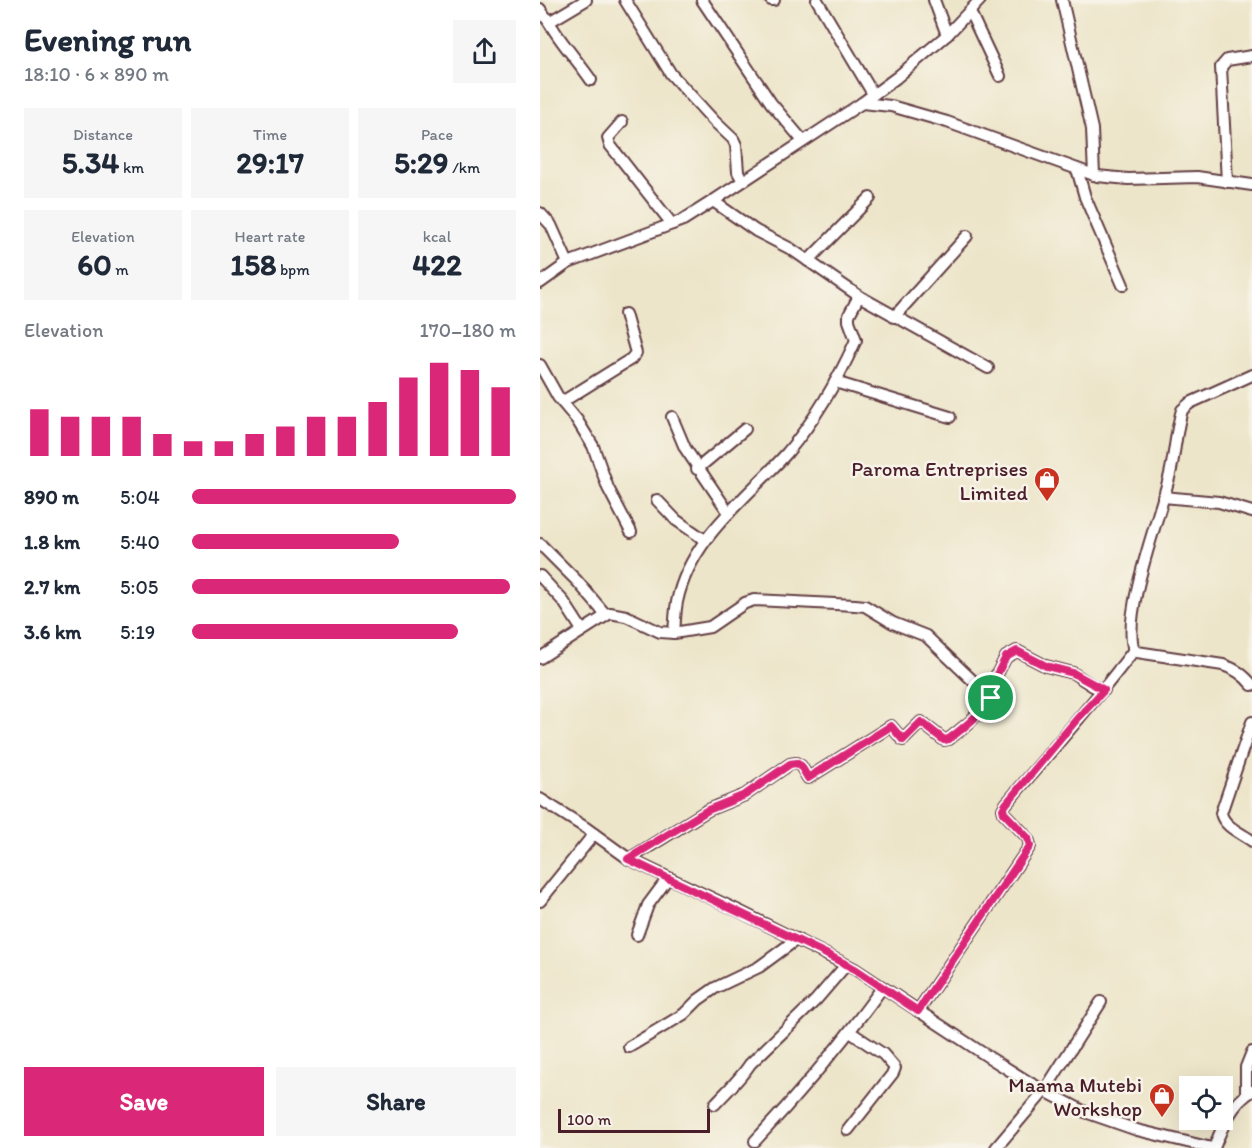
<!DOCTYPE html>
<html lang="en">
<head>
<meta charset="utf-8">
<style>
	:root { --surface:#fff; --page:#f6f6f7; --text:#1f2937; --muted:#747a83; --accent:#db2777 }
	body { margin:0; font-family:Itim,sans-serif; background:var(--page); color:var(--text); height:100vh; display:flex; flex-direction:column; font-size:22px; white-space:nowrap }
	* { box-sizing:border-box; margin:0 }
	p { font-size:20px; color:var(--muted) }
	.icon { flex:none; width:33px; height:33px; fill:none; stroke:currentColor; stroke-width:2; stroke-linecap:round; stroke-linejoin:round }
	.map { position:relative; flex:1; overflow:hidden }
	.details { display:flex; flex-direction:column; background:var(--surface); width:540px }
	.details>* { flex:none }
	.buttons { position:absolute; left:639px; top:1076px; display:grid; gap:12px }
	.buttons a { display:grid; place-items:center; width:54px; height:54px; border-radius:0px; background:var(--surface); box-shadow:0 6px 24px #0002; font-size:30px }
	.scale { position:absolute; left:18px; bottom:15px; width:152px; box-sizing:border-box; padding-left:6px; border:3px solid #4a1f2b; border-top:0; font-size:16px; line-height:21px; white-space:nowrap; color:#4a1f2b; -webkit-text-stroke:4px #f7f3e8; paint-order:stroke }
	.pin { position:absolute; display:grid; place-items:center; width:51px; height:51px; color:#fff; margin:-26px; border:3px solid #fff; border-radius:50%; box-shadow:0 2px 6px #0007 }
	.round { display:grid; place-items:center; flex:none; width:63px; height:63px; border-radius:0px; background:var(--page) }
	.overview { display:flex; align-items:center; justify-content:space-between; height:102px; padding:0 24px }
	h1 { font-size:33px; font-weight:800; line-height:45px }
	.figures { display:grid; grid-template-columns:repeat(3,1fr); gap:9px; height:102px; padding:6px 24px }
	.figures div { display:grid; align-content:center; border-radius:0px; background:var(--page); text-align:center }
	.figures b { font-size:30px; font-weight:800 }
	.figures small { font-size:16px; font-weight:400 }
	.figures p { font-size:16px }
	.chart { height:168px; padding:12px 24px }
	.chart p { display:flex; justify-content:space-between }
	.chart svg { width:100%; height:108px; margin-top:6px; stroke:var(--accent); stroke-width:6 }
	.action { display:flex; gap:12px; margin-top:auto; padding:12px 24px }
	.action a { flex:1; height:69px; border-radius:0px; background:var(--accent); color:#fff; font-size:24px; font-weight:800; line-height:69px; text-align:center }
	.action a+a { background:var(--page); color:var(--text) }
	ul { padding:0 24px; list-style:none; font-size:20px }
	li { display:grid; grid-template-columns:96px 72px 1fr; align-items:center; height:45px }
	li i { height:15px; border-radius:8px; background:var(--accent) }
	main { display:flex; flex:1; min-height:0 }
	.map>svg:first-child { display:block }
</style>
</head>
<body>
<main>
<section class="details">
<div class="overview"><div><h1>Evening run</h1><p>18:10 · 6 × 890 m</p></div><a class="round"><svg class="icon" aria-label="share" viewBox="0 0 24 24"><path d="M12 15V3M7 8l5-5 5 5M5 13v7h14v-7"/></svg></a></div>
<div class="figures">
<div><p>Distance</p><b>5.34<small> km</small></b></div>
<div><p>Time</p><b>29:17</b></div>
<div><p>Pace</p><b>5:29<small> /km</small></b></div>
</div>
<div class="figures">
<div><p>Elevation</p><b>60<small> m</small></b></div>
<div><p>Heart rate</p><b>158<small> bpm</small></b></div>
<div><p>kcal</p><b>422</b></div>
</div>
<div class="chart"><p><span>Elevation</span>170–180 m</p>
<svg viewBox="0 0 160 44" preserveAspectRatio="none"><path d="M5 44V25M15 44V28M25 44V28M35 44V28M45 44V35M55 44V38M65 44V38M75 44V35M85 44V32M95 44V28M105 44V28M115 44V22M125 44V12M135 44V6M145 44V9M155 44V16"/></svg>
</div>
<ul>
<li><b>890 m</b>5:04<i style="width:100%"></i></li>
<li><b>1.8 km</b>5:40<i style="width:64%"></i></li>
<li><b>2.7 km</b>5:05<i style="width:98%"></i></li>
<li><b>3.6 km</b>5:19<i style="width:82%"></i></li>
</ul>
<div class="action"><a>Save</a><a>Share</a></div>
</section>
<div class="map">
<svg width="712" height="1148" viewBox="0 0 712 1148">
	<rect width="100%" height="100%" fill="#f7f3e8"/>
	<filter id="ink" filterUnits="userSpaceOnUse"><feTurbulence type="fractalNoise" baseFrequency=".0167" numOctaves="2"/><feDisplacementMap in="SourceGraphic" scale="12" xChannelSelector="R" yChannelSelector="G"/><feConvolveMatrix kernelMatrix="1 2 1 2 8 2 1 2 1" color-interpolation-filters="sRGB"/></filter>
	<filter id="wash" filterUnits="userSpaceOnUse"><feTurbulence type="fractalNoise" baseFrequency=".008" numOctaves="4" result="noise"/><feDisplacementMap in="SourceGraphic" scale="24" xChannelSelector="R" yChannelSelector="G"/><feGaussianBlur stdDeviation="1.35" result="paint"/><feColorMatrix in="noise" values="0 0 0 0 0 0 0 0 0 0 0 0 0 0 0 0 0 1.4 0 .05"/><feComposite in="paint" operator="in"/></filter>
	<g filter="url(#wash)">
		<rect width="100%" height="100%" fill="#ede5c9"/>
	</g>
	<g filter="url(#ink)">
		<g fill="none" stroke-linecap="round" stroke-linejoin="round">
			<defs>
				<g id="minor">
					<path d="M85 0 131 74 174 121 193 139 196 145 198 172 203 181"/>
					<path d="M162 0 231 103 263 141"/>
					<path d="M231 0H234"/>
					<path d="M277 0 333 94"/>
					<path d="M394 0 407 35"/>
					<path d="M522 0 552 129 554 175"/>
					<path d="M0 9 9 22 46 0"/>
					<path d="M430 12 460 76"/>
					<path d="M9 22C21 43 38 61 51 80"/>
					<path d="M322 103 351 106 407 122 557 176 588 179 657 177 712 185"/>
					<path d="M82 122 68 138 70 145 132 224"/>
					<path d="M537 169 545 197 583 285"/>
					<path d="M687 182 681 67 687 60 712 56"/>
					<path d="M173 201 216 231 251 249 319 296 448 368"/>
					<path d="M0 213 11 225 28 263"/>
					<path d="M268 261 330 198"/>
					<path d="M0 283 28 263 143 220 173 201 322 103 356 78 407 35 440 0"/>
					<path d="M354 317 427 236"/>
					<path d="M0 365 18 397 37 420 53 446 68 488 91 532"/>
					<path d="M295 382 410 417"/>
					<path d="M22 402 91 359 96 353 85 314"/>
					<path d="M132 417 145 448 189 513"/>
					<path d="M157 469 205 429"/>
					<path d="M623 497 679 502 712 512"/>
					<path d="M117 500 136 520 165 540"/>
					<path d="M0 544 37 581 66 615"/>
					<path d="M0 576 24 602 42 630"/>
					<path d="M134 633C135 623 135 612 137 602 150 538 206 499 247 453 275 420 298 380 316 340L309 321V315L319 296"/>
					<path d="M594 650C581 614 621 513 630 474 635 453 636 430 642 410L650 403 712 375"/>
					<path d="M594 650 597 652 683 665C695 669 703 674 712 685"/>
					<path d="M0 658 70 613 86 616 120 632 134 633 170 627 205 603 214 600 315 605 325 606 353 623 386 636 451 698 452 691 446 684 455 678 466 657 477 651 506 666 533 673 553 686 564 690"/>
					<path d="M712 722 681 813C684 827 701 833 712 841"/>
					<path d="M0 799 46 828 89 859 201 912 315 969 447 1056 490 1083 545 1112 597 1130 672 1148"/>
					<path d="M89 859 168 810 205 795 250 764 256 763 261 766 268 778 351 726 363 740 381 722 404 740 409 739 430 722 451 698"/>
					<path d="M0 901 54 834"/>
					<path d="M97 935 108 905 128 878"/>
					<path d="M378 1011 490 846 488 838 464 813 463 809 466 804C509 753 554 703 594 650"/>
					<path d="M89 1047 144 1014 158 1000 175 988 219 967 257 939"/>
					<path d="M706 1094V1067L712 1052"/>
					<path d="M175 1104C187 1091 201 1078 210 1064L276 1000 306 965"/>
					<path d="M308 1130 353 1073 355 1068 343 1054 310 1032"/>
					<path d="M215 1141C261 1092 303 1042 342 988"/>
					<path d="M456 1148 505 1090 561 1002"/>
					<path d="M674 1148C682 1127 692 1103 712 1091"/>
				</g>
			</defs>
			<!-- minor casing -->
			<use href="#minor" stroke="#623d43" stroke-width="14"/>
			<!-- minor -->
			<use href="#minor" stroke="#fff" stroke-width="10"/>
		</g>
	</g>
	<g fill="none" stroke-linecap="round" stroke-linejoin="round" filter="url(#ink)">
		<defs>
			<path id="route" d="M477 651 506 666 533 673 564 690 537 719 466 804 463 809 464 813 488 838 490 846 378 1011 315 969 284 953 88 859 168 810 205 795 250 764 256 763 261 766 268 778 351 726 363 740 381 722 404 740 409 739C422 729 450 708 452 691L446 684 455 678 466 657Z"/>
		</defs>
		<!-- route casing -->
		<use href="#route" stroke="#fff" stroke-width="12"/>
		<!-- route -->
		<use href="#route" stroke="#db2777" stroke-width="8"/>
	</g>
	<!-- icons -->
	<defs>
		<symbol id="shop-pin" viewBox="-11 -11 22 30"><path d="M0 17L-7.5 6A9.5 9.5 0 1 1 7.5 6Z" fill="#c8321e" stroke="#f7f3e8"/><path d="M-5-2.5h2.3a2.7 3.5 0 0 1 5.4 0H5L5.5 6h-11ZM-1.5-2.5h3a1.5 2.3 0 0 0-3 0Z" fill="#fff"/></symbol>
	</defs>
	<g fill-rule="evenodd">
		<use href="#shop-pin" x="492" y="465" width="30" height="40"/>
		<use href="#shop-pin" x="607" y="1081" width="30" height="40"/>
	</g>
	<g text-anchor="middle" dominant-baseline="central" stroke-width="5" stroke-linejoin="round" paint-order="stroke">
		<!-- poi labels -->
		<g font-size="21" fill="#4a1f2b" stroke="#f7f3e8" text-anchor="end">
			<text x="488" y="468">Paroma Entreprises<tspan x="488" dy="24">Limited</tspan></text>
			<text x="602" y="1084">Maama Mutebi<tspan x="602" dy="24">Workshop</tspan></text>
		</g>
	</g>
</svg>
<div class="buttons">
<a><svg class="icon" aria-label="locate" viewBox="0 0 24 24"><circle cx="12" cy="12" r="6"/><path d="M12 2v4M12 18v4M2 12h4M18 12h4"/></svg></a>
</div>
<div class="scale">100 m</div>
<div class="pin" style="left:451px;top:698px;background:#1e9e55"><svg class="icon" aria-label="arrive" viewBox="0 0 24 24"><path d="M6 21V4h12l-3 4 3 4H6"/></svg></div>
</div>
</main>
</body>
</html>
